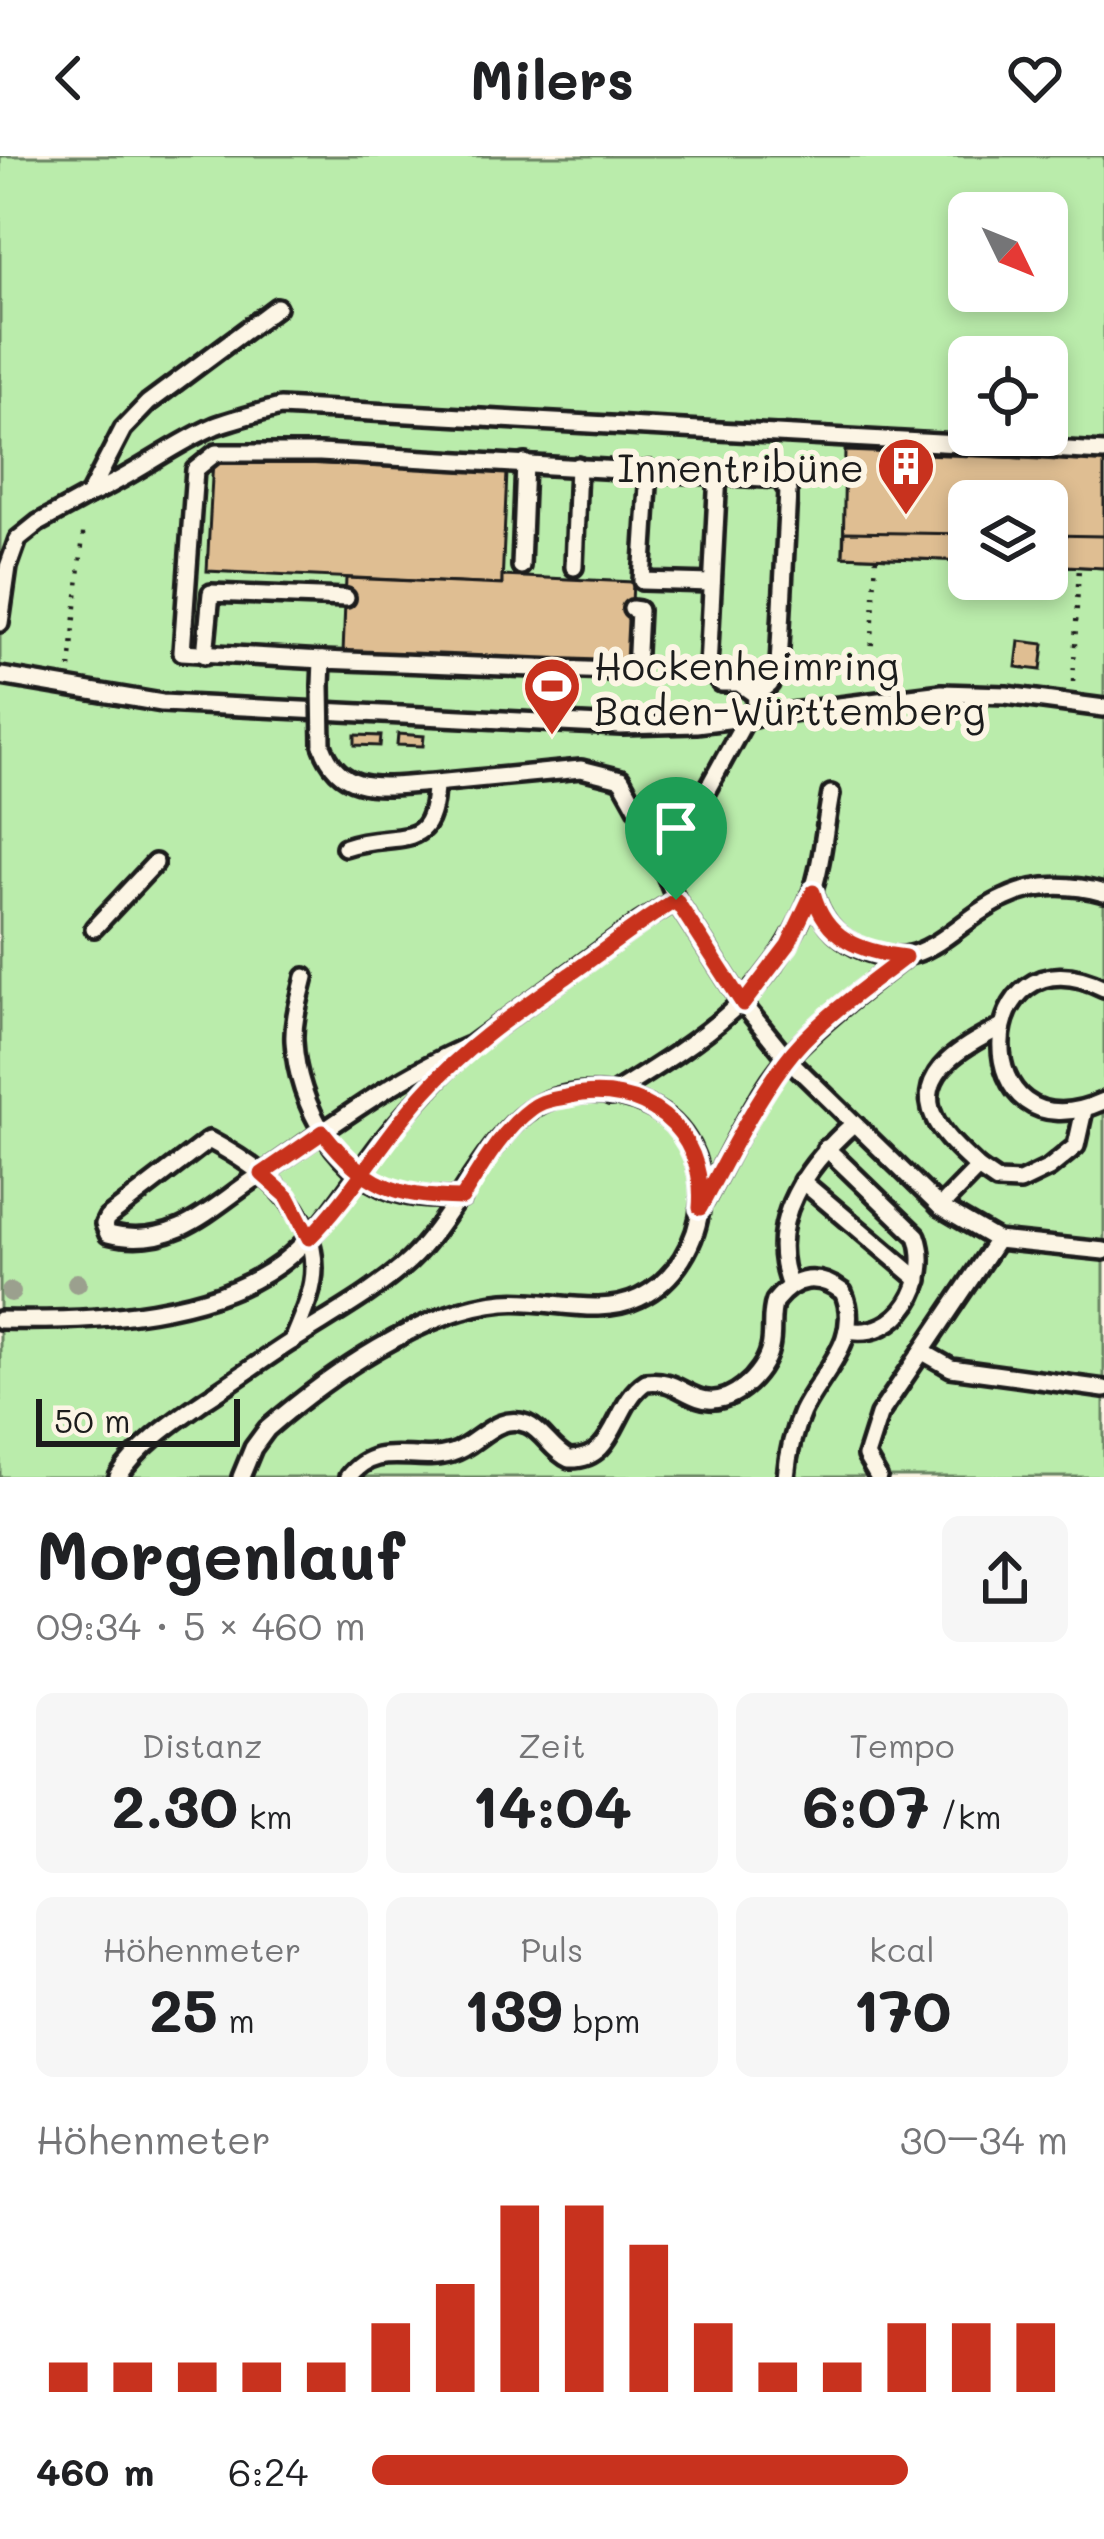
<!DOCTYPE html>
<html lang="de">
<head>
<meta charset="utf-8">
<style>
	:root { --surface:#fff; --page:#f6f6f6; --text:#202124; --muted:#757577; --accent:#c8321e }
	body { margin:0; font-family:Mali,sans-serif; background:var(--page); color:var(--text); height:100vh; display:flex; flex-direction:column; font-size:45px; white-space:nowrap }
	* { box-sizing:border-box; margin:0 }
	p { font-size:39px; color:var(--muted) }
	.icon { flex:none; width:66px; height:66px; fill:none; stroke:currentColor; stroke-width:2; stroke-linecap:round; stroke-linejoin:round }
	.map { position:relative; height:1321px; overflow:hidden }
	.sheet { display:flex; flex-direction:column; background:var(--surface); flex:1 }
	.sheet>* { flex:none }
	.needle { width:78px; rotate:133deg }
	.tools { position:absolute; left:948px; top:36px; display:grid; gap:24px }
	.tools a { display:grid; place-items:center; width:120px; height:120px; border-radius:18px; background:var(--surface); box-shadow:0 6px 18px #0003; font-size:60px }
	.scale { position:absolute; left:36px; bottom:30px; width:204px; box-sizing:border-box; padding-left:12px; border:6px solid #1c1c1c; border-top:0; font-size:33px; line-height:42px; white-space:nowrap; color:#1c1c1c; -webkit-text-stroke:9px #fcf5e5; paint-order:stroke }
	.pin { position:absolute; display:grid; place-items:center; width:102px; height:102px; color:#fff; margin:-123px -51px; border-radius:50% 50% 50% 0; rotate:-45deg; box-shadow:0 0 12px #0007 }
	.pin .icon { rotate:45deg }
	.round { display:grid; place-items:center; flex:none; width:126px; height:126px; border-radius:18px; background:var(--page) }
	.headline { display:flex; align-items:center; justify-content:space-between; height:204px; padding:0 36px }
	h1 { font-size:66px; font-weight:800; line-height:90px }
	.metrics { display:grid; grid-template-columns:repeat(3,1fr); gap:18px; height:204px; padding:12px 36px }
	.metrics div { display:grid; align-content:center; border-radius:18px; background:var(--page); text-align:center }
	.metrics b { font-size:60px; font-weight:800 }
	.metrics small { font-size:33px; font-weight:400 }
	.metrics p { font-size:33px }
	.chart { height:336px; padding:24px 36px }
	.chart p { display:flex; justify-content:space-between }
	.chart svg { width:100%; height:216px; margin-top:12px; stroke:var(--accent); stroke-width:6 }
	ul { padding:0 36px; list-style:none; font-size:39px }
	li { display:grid; grid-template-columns:192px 144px 1fr; align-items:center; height:90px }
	li i { height:30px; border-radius:15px; background:var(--accent) }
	header { display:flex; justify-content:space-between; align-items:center; height:156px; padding:0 36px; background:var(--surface); font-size:54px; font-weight:800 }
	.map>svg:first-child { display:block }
</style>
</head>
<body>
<header><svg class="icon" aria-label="back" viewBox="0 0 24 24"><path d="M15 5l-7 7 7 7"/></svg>Milers<svg class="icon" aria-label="heart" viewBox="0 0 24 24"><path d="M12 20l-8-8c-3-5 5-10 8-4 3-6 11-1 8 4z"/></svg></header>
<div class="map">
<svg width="1104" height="1321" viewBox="0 0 1104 1321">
	<rect width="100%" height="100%" fill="#fcf5e5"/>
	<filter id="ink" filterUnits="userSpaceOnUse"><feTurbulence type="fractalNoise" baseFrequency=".00833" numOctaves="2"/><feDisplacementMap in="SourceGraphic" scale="24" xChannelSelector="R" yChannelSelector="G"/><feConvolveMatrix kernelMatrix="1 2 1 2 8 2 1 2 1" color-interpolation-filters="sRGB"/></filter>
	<g filter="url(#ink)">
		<!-- green -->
		<path fill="#baecab" stroke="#6b8464" stroke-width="3" fill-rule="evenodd" d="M0 0H1104V1321H0ZM969 57H1047V135H969ZM969 201H1047V279H969ZM969 345H1047V423H969Z"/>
		<!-- building -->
		<g fill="#dfbe92" stroke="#1c1c1c" stroke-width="3">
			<path d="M845 295 1104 305V412L1047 409V345H969V405L843 400Z"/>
			<path d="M213 303 507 316 502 429 207 415Z"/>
			<path d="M844 376 969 378V405L843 400Z"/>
			<path d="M1047 379 1104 380V412L1047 409Z"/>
			<path d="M502 420 633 426 629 511 343 497 346 422 502 429Z"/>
			<path d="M1019 485 1044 488 1041 514 1016 511Z"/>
			<path d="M398 578 424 580 423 590 397 589Z"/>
			<path d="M355 579 381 580 380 590 355 589Z"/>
		</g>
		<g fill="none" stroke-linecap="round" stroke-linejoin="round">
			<defs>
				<g id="service">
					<path d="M649 314 642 425 712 427"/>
					<path d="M718 317 708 512 721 527H739L756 539"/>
					<path d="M89 339C134 320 171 289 215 270 236 262 259 257 280 251L1104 296"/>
					<path d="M521 410 525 307"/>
					<path d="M574 411 578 310"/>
					<path d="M0 467 8 411 18 383 38 367 89 339 123 273 148 247 277 151"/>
					<path d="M205 499 211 437 346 442"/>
					<path d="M322 504 182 496 195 314 216 297H320L780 323 788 335 779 510 770 528 756 539 755 562"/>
					<path d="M1 520 162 547 621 570 696 568 942 537 1006 539 1104 552"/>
					<path d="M321 529 322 504 636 516 639 454 632 453"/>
					<path d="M322 589C341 643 387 629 435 627 434 701 396 673 345 691"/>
					<path d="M435 627 581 613 621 623 644 664 676 744"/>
					<path d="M685 674 746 563"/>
					<path d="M813 736C820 761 833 779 857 791 923 824 952 765 1005 742 1036 727 1071 728 1104 737"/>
					<path d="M94 772 155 707"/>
					<path d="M305 821C300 842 293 863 294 885 297 947 338 1026 406 1039 424 1043 443 1042 462 1042"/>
					<path d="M1104 832C970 766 963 1008 1104 945"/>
					<path d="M610 940C698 885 772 841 811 739 822 711 825 669 831 638"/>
					<path d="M826 992 917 1080C933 1124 900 1185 847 1174"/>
					<path d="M978 1012C963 997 942 980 934 961 913 916 969 887 1000 872"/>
					<path d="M802 1025 919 1124"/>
					<path d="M704 1045C727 1003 758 934 790 899 824 863 866 832 905 801"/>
					<path d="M940 1051 978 1012 997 1025 1020 1026 1049 1012 1076 990 1084 954"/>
					<path d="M790 1130C764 1065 807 1009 853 968"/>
					<path d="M0 1164C89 1166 221 1161 291 1099 331 1064 356 1017 389 977 413 948 438 922 464 895"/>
					<path d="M292 1185C301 1162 314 1137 314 1112 314 1050 258 1010 209 984L107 1062 104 1068 108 1078C132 1084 157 1082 180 1072 205 1061 228 1041 250 1026 321 978 392 922 471 889L639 767 676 744 743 848 787 902 940 1051 997 1084 1104 1095"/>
					<path d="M923 1196 951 1212 1104 1233"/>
					<path d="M118 1321C140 1288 175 1265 206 1243 234 1225 261 1205 289 1187 329 1161 373 1138 409 1105 454 1063 486 980 535 951 567 931 615 934 648 950 728 987 712 1107 639 1142 598 1162 548 1142 504 1146 423 1153 328 1220 267 1273L253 1292 241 1321"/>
					<path d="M348 1321C378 1283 413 1309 452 1297 477 1290 496 1256 527 1268 543 1275 552 1295 569 1303 617 1305 613 1247 646 1226 670 1223 678 1234 699 1242 729 1253 764 1219 770 1192 774 1176 769 1161 775 1145 795 1120 818 1117 843 1136 864 1182 820 1218 802 1256 793 1276 788 1299 786 1321"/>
					<path d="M878 1321 866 1300 879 1259 997 1084"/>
				</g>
			</defs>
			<!-- service casing -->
			<use href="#service" stroke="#1c1c1c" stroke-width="24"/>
			<!-- path -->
			<g stroke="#1c1c1c" stroke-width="4.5" stroke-dasharray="3 9" stroke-linecap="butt">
				<path d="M70 512 84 369"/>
				<path d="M870 525 876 400"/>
				<path d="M1073 526 1079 411"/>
			</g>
			<!-- service -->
			<use href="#service" stroke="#fcf5e5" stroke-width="15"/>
			<defs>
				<path id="service-bridge" d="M321 529 322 589"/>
			</defs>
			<!-- service-bridge casing -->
			<use href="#service-bridge" stroke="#1c1c1c" stroke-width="24" stroke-linecap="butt"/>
			<!-- service-bridge -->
			<use href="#service-bridge" stroke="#fcf5e5" stroke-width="15"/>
		</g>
		<!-- trees -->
		<g fill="#9ba08e">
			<circle cx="77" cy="1127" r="10"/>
			<circle cx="11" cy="1136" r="10"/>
		</g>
	</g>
	<g fill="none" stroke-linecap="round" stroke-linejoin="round" filter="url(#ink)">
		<defs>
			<path id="route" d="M676 744C638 767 605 794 569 819 518 855 467 889 425 936 383 982 353 1038 309 1082L288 1041 262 1018 323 976C365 1030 394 1041 462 1042 481 1012 501 975 531 953 541 945 554 943 566 941 642 923 707 973 700 1052 727 1002 752 951 785 906 813 867 867 831 905 801 861 796 825 783 813 736L788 789 743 848 676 744"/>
		</defs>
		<!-- route casing -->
		<use href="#route" stroke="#fff" stroke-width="24"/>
		<!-- route -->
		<use href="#route" stroke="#c8321e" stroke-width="15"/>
	</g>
	<!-- icons -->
	<defs>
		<symbol id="building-pin" viewBox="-11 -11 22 30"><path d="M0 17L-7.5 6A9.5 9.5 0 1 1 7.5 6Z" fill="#c8321e" stroke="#fcf5e5"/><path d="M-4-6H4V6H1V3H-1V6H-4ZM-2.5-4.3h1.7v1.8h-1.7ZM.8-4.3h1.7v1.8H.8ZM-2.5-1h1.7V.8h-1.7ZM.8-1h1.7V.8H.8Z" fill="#fff"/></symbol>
		<symbol id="stadium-pin" viewBox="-11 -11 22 30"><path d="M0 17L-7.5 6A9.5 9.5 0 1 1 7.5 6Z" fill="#c8321e" stroke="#fcf5e5"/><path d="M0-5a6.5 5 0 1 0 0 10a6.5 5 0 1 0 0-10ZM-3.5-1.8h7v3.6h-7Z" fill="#fff"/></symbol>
	</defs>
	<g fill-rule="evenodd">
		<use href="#building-pin" x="873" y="277" width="66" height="90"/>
		<use href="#stadium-pin" x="519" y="497" width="66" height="90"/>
	</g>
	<g text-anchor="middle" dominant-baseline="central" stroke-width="12" stroke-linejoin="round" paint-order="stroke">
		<!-- poi labels -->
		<g font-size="39" fill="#1c1c1c" stroke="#fcf5e5" text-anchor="end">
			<text x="864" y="310">Innentribüne</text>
			<text x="594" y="508" text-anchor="start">Hockenheimring<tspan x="594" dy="45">Baden-Württemberg</tspan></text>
		</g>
	</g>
</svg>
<div class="tools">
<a><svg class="needle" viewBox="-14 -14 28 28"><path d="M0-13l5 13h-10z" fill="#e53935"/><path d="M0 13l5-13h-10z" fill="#757577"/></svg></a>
<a><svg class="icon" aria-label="locate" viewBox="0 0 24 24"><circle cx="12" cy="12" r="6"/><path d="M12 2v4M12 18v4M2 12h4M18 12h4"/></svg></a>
<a><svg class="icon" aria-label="layers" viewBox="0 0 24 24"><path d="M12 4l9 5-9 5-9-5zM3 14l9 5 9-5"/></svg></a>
</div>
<div class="scale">50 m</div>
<div class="pin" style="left:676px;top:744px;background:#1e9e55"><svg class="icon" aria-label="arrive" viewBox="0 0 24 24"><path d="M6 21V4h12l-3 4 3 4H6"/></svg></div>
</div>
<section class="sheet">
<div class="headline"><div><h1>Morgenlauf</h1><p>09:34 · 5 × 460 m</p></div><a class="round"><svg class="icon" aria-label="share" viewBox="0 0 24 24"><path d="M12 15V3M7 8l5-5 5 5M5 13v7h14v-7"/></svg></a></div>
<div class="metrics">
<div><p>Distanz</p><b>2.30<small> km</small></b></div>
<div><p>Zeit</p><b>14:04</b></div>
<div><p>Tempo</p><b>6:07<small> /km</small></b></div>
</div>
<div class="metrics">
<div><p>Höhenmeter</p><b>25<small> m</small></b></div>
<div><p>Puls</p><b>139<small> bpm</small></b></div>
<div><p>kcal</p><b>170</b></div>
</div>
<div class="chart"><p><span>Höhenmeter</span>30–34 m</p>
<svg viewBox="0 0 160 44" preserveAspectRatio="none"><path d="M5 44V38M15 44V38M25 44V38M35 44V38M45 44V38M55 44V30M65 44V22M75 44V6M85 44V6M95 44V14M105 44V30M115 44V38M125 44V38M135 44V30M145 44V30M155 44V30"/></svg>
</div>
<ul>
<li><b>460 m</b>6:24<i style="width:77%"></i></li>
</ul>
</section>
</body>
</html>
